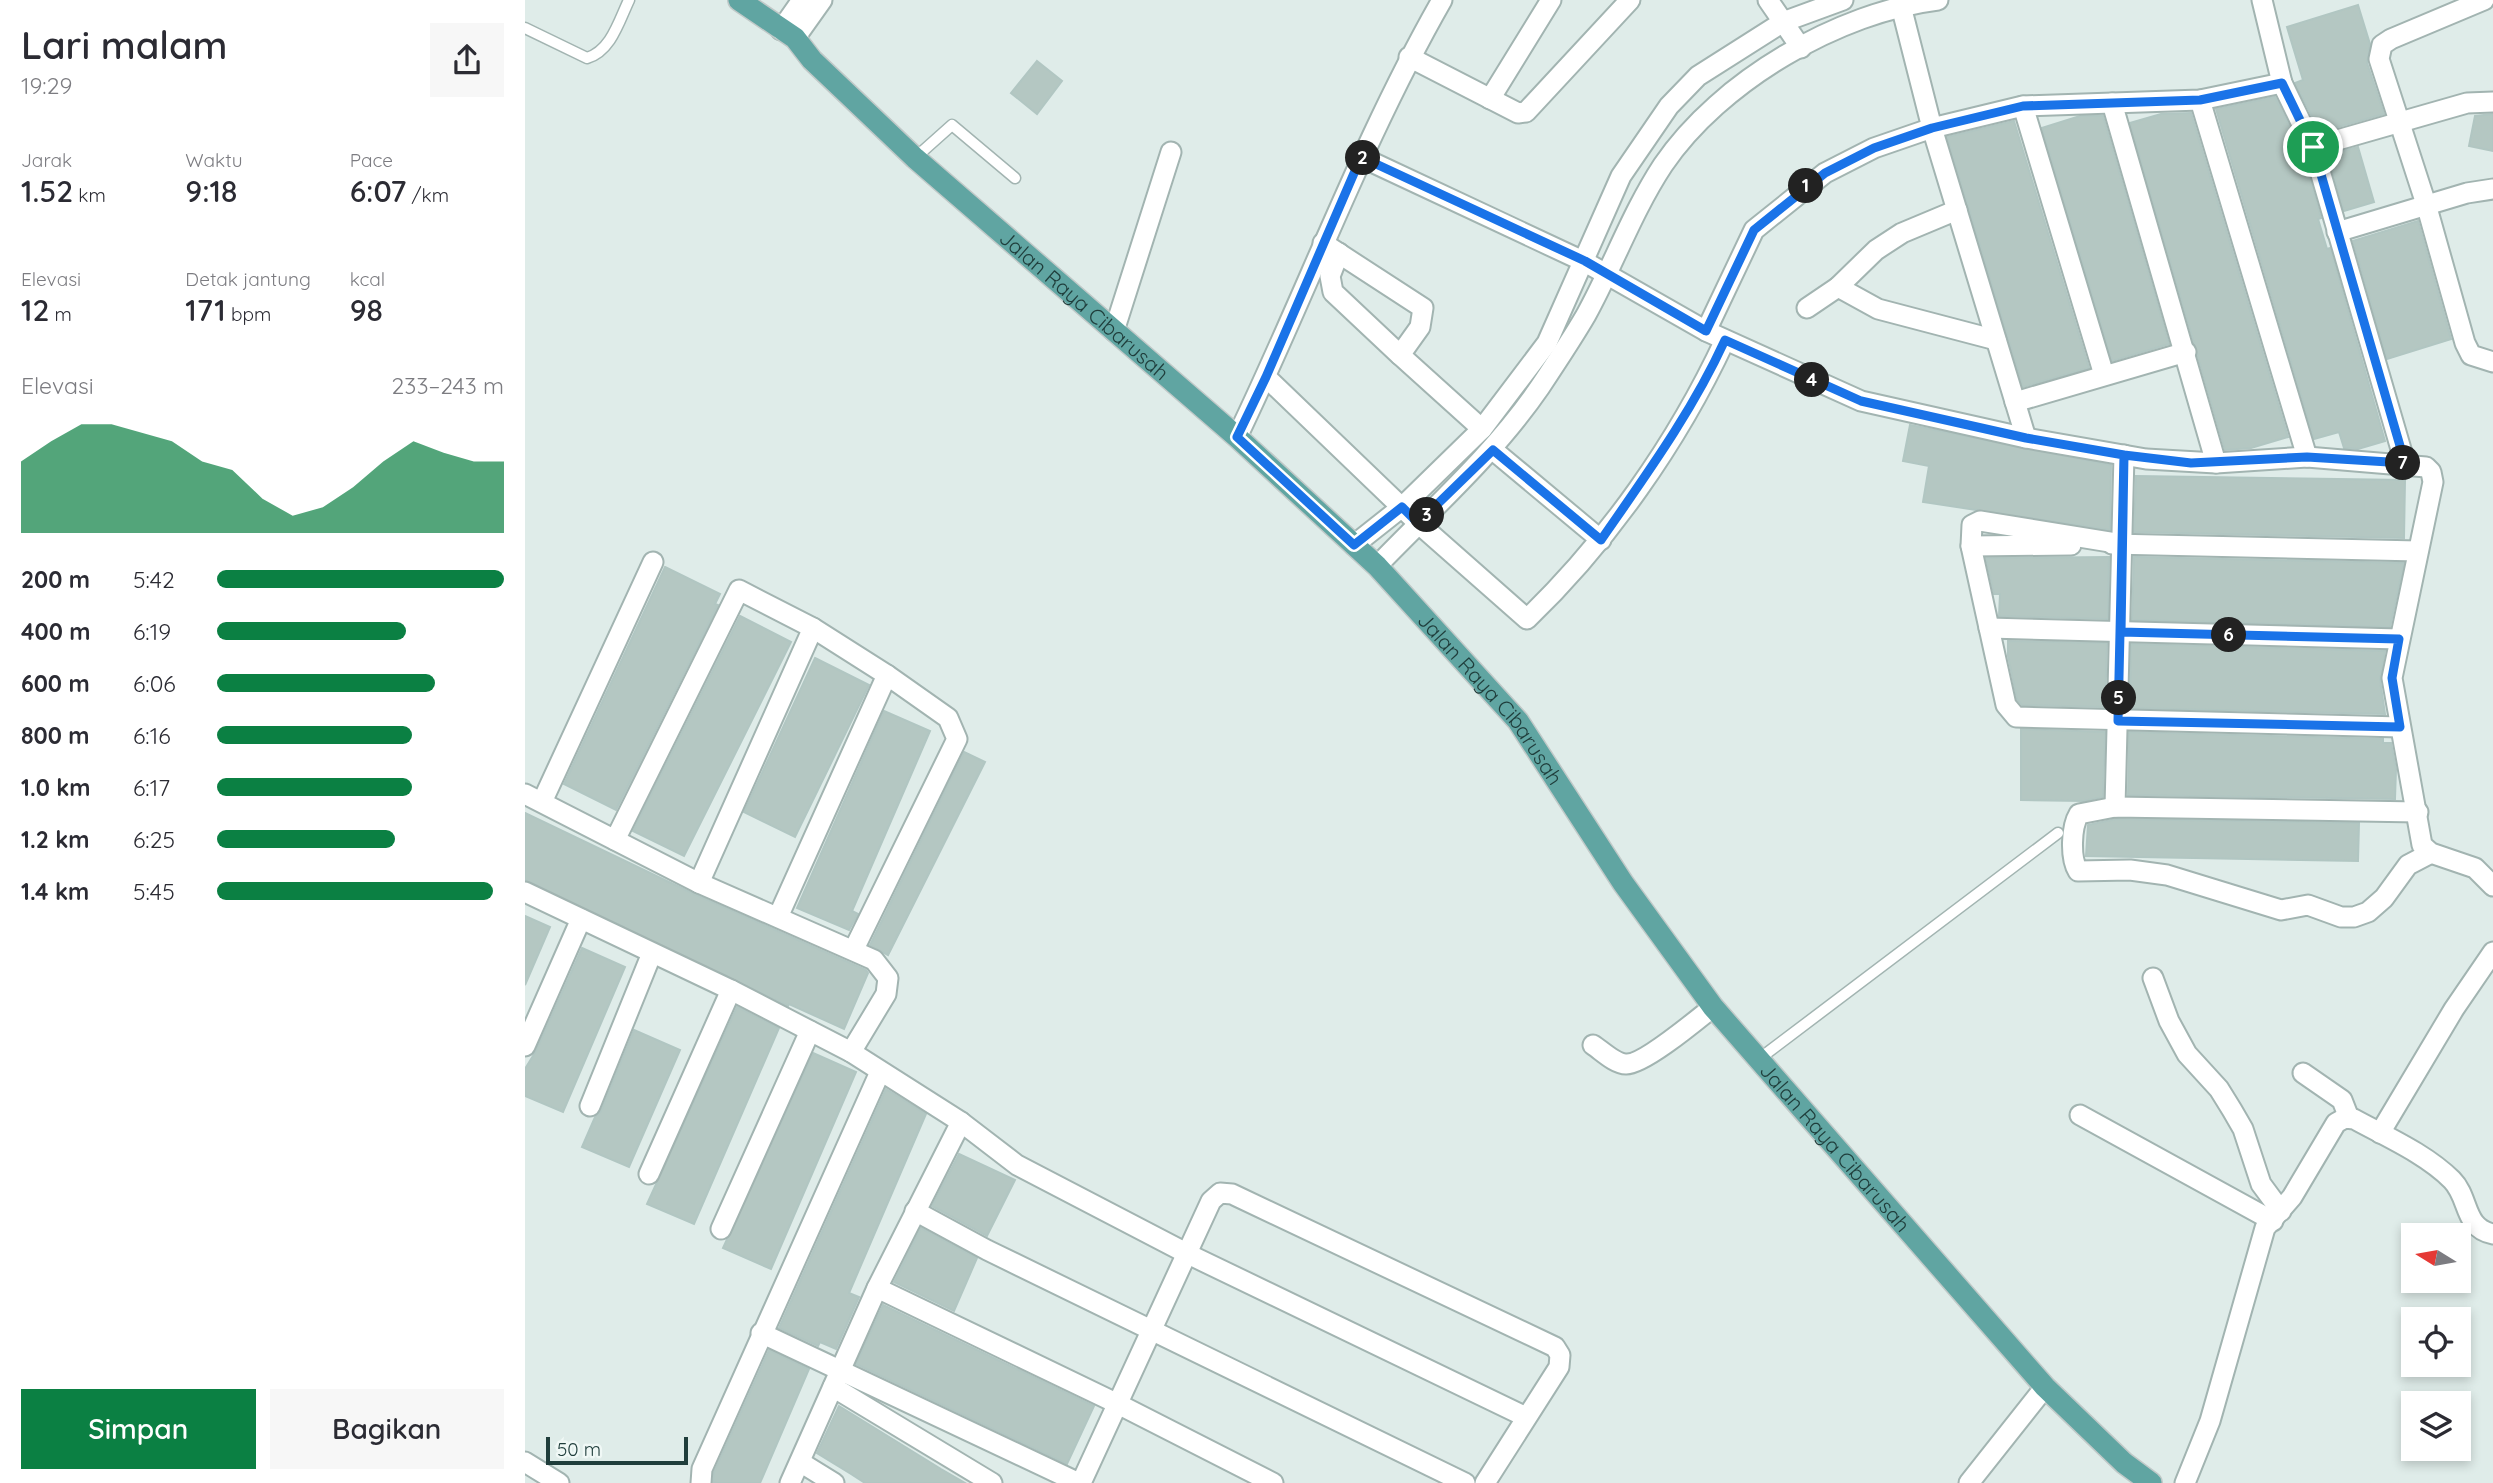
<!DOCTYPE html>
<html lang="id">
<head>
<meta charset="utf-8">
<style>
	:root { --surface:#fff; --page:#f7f7f7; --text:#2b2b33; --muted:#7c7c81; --accent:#0b8043 }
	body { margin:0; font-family:Quicksand,sans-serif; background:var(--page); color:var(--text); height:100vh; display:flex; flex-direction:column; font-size:26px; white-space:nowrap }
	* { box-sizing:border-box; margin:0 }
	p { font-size:23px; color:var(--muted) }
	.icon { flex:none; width:38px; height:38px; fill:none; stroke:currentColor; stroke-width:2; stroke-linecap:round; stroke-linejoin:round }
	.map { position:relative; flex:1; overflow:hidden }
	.drawer { display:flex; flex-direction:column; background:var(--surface); width:525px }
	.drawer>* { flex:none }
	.needle { width:46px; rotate:281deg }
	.tools { position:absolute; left:1876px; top:1223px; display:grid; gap:14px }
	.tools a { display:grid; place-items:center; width:70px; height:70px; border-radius:0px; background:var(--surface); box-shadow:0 4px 10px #0003; font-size:35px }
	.scale { position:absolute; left:21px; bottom:18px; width:142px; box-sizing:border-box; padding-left:7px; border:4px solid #1f3d3b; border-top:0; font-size:19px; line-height:24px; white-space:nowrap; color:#1f3d3b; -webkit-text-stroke:5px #f0f8f6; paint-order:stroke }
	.pin { position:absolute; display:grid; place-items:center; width:60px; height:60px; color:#fff; margin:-30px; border:4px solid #fff; border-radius:50%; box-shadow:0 2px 7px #0007 }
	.km { position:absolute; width:35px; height:35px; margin:-18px; border-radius:50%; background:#222; color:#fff; font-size:19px; line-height:35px; text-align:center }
	.round { display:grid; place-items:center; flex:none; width:74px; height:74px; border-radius:0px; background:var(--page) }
	.headline { display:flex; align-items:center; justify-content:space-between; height:119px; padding:0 21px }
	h1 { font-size:38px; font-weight:600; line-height:52px }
	.stats { display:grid; grid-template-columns:repeat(3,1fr); gap:10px; height:119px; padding:7px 21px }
	.stats div { display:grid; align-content:center }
	.stats b { font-size:30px; font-weight:600 }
	.stats small { font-size:19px; font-weight:400 }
	.stats p { font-size:19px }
	.chart { height:196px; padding:14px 21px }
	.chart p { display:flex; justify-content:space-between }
	.chart svg { width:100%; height:126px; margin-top:7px; fill:var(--accent); opacity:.7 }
	.action { display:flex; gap:14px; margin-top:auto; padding:14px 21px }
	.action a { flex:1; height:80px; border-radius:0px; background:var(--accent); color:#fff; font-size:28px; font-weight:600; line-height:80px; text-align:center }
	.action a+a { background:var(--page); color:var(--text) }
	ul { padding:0 21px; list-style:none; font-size:23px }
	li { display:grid; grid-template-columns:112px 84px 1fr; align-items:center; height:52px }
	li i { height:18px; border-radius:9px; background:var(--accent) }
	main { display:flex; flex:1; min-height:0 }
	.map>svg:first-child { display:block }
</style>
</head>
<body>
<main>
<section class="drawer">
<div class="headline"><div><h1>Lari malam</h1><p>19:29</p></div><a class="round"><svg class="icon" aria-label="share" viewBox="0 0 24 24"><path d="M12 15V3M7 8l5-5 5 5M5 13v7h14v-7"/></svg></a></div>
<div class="stats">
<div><p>Jarak</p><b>1.52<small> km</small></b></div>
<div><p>Waktu</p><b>9:18</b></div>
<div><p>Pace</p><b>6:07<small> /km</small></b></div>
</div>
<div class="stats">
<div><p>Elevasi</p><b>12<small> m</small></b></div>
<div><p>Detak jantung</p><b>171<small> bpm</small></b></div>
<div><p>kcal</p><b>98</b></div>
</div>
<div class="chart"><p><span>Elevasi</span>233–243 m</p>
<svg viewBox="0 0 160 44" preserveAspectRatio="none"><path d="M0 44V19L10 12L20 6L30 6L40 9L50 12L60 19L70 22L80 32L90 38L100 35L110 28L120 19L130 12L140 16L150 19L160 19V44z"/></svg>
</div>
<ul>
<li><b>200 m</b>5:42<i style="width:100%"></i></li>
<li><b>400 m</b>6:19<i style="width:66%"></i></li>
<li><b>600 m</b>6:06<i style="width:76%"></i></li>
<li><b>800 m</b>6:16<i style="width:68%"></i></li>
<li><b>1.0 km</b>6:17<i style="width:68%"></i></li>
<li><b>1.2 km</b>6:25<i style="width:62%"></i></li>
<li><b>1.4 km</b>5:45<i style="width:96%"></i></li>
</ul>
<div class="action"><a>Simpan</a><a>Bagikan</a></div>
</section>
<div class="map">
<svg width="1968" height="1483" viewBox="0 0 1968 1483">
	<rect width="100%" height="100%" fill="#dfece9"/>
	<!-- building -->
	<g fill="#b4c7c2" stroke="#b1c6c2" stroke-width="2">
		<path d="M1833 5 1845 44 1842 63 1859 114 1795 132 1770 83 1778 80 1762 27Z"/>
		<path d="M512 61 537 81 512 114 486 93Z"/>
		<path d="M1750 97 1777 151 1796 218 1793 219 1802 249 1805 248 1860 441 1833 449 1819 448 1814 432 1789 439 1691 109Z"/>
		<path d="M1666 113 1763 437 1726 448 1700 450 1605 123 1636 114Z"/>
		<path d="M1968 114V151L1944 146 1950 116Z"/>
		<path d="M1555 116H1578L1644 344 1587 361 1517 128Z"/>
		<path d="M1489 121 1564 368 1498 387 1422 137Z"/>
		<path d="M1833 147 1849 202 1819 211 1803 155Z"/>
		<path d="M1893 221 1926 339 1862 359 1828 241Z"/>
		<path d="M1385 425 1586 465 1585 530 1398 502 1404 466 1378 461Z"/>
		<path d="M1611 476 1880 480 1879 538 1609 532Z"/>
		<path d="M1584 557 1583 619 1474 616 1475 594H1469L1461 558Z"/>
		<path d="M1609 557H1612L1879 563 1865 627 1607 620Z"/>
		<path d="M140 567 195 594 190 604 193 605 91 810 39 784Z"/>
		<path d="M215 616 266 642 159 856 108 831Z"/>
		<path d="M1483 641 1582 643 1580 707 1497 705 1492 699 1483 656Z"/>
		<path d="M1606 644 1860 651 1855 680 1860 714 1605 708Z"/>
		<path d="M290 658 344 685 270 837 219 812Z"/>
		<path d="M359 711 405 731 327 911 333 914 324 930 272 908Z"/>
		<path d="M1496 729 1580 732 1578 797 1559 801 1496 800Z"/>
		<path d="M1604 732 1858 739V743H1866L1871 769 1870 799 1603 795Z"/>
		<path d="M439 752 460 762 363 955 345 945Z"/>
		<path d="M0 813 169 894 341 970 343 973 319 1029 264 1004 263 1006 0 880Z"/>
		<path d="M1591 819 1834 823 1833 861 1561 856 1563 825Z"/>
		<path d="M0 916 25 927 0 985Z"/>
		<path d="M57 948 100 967 38 1112 0 1096V1069L11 1051Z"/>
		<path d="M212 1007 254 1028 169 1224 122 1204Z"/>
		<path d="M109 1030 155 1050 104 1167 57 1147 70 1117 76 1111Z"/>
		<path d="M288 1053 331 1072 246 1269 198 1248Z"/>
		<path d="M361 1089 401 1114 324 1293 334 1297 311 1349 295 1342 293 1346 254 1328Z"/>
		<path d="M434 1154 490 1180 462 1236 407 1206Z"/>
		<path d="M396 1228 452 1258 429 1311 369 1282Z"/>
		<path d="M358 1305 569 1406 542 1464 331 1364Z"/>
		<path d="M244 1350 284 1369 235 1483H192L188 1482 189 1472Z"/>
		<path d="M314 1406 416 1469 440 1483H340L326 1474 292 1453Z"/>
	</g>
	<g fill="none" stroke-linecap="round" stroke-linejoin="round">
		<defs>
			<g id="lane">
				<path d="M0 28 62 58C86 51 94 21 104 0"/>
				<path d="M390 158 427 125 490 178"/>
				<path d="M1234 1059 1533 833"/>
			</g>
			<g id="street">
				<path d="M1243 0 1276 48"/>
				<path d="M1737 0 1757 83 1788 147 1880 463"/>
				<path d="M1959 0 1866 39 1857 45 1854 59 1901 204 1940 343 1946 355 1968 362"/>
				<path d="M1376 6 1407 128 1501 438"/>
				<path d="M256 30 277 0"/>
				<path d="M270 38 297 0"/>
				<path d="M884 57 993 113 1001 112 1105 0"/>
				<path d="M965 99 1026 0"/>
				<path d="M1675 100 1782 457"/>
				<path d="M1587 103 1691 463"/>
				<path d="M1498 106 1579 375"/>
				<path d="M1788 147 1942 103 1968 102"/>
				<path d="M836 157 1060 262 1181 331 1336 401 1501 438 1621 459 1691 463 1782 457 1901 467 1906 472 1908 482 1867 678 1897 845 1906 853 1950 868 1968 886"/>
				<path d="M1812 232 1942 193 1968 189"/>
				<path d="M798 243 898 308 895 327 875 355 957 429"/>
				<path d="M814 253 805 276 808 292 875 355"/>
				<path d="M1313 287 1353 309 1471 340"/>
				<path d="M1282 308 1313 287 1351 250 1377 233 1432 210"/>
				<path d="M589 331 646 152"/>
				<path d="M1181 331 1229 230 1300 173 1349 148 1407 128 1498 106 1675 100 1757 83"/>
				<path d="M741 377 893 523 1002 619C1083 541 1152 443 1200 340"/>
				<path d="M1490 402 1661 352"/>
				<path d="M712 437C782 292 837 140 917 0"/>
				<path d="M968 450 1076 540"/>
				<path d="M1587 544 1893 551"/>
				<path d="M1597 544 1455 521 1447 525 1446 546 1481 705 1491 717 1875 727"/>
				<path d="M829 545 877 507 957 429 1022 343 1096 176 1144 106 1173 76 1258 22 1318 0"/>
				<path d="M1446 546 1546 545"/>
				<path d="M852 566C908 508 969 454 1015 387 1031 363 1047 339 1061 315 1088 266 1107 212 1138 165 1195 81 1314 12 1413 0"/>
				<path d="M1464 628 1874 639"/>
				<path d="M0 794 174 883 349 960 363 978 361 994 326 1052"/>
				<path d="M17 802 128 562"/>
				<path d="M1590 807 1599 455"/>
				<path d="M1893 812 1590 807 1554 814C1546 827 1545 858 1553 871L1605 870 1642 875 1756 910 1783 905 1816 917H1829L1843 912 1859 898 1883 865 1906 853"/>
				<path d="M90 840 214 590 288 628 362 675 423 718 432 739 329 949"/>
				<path d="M174 883 288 628"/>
				<path d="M0 892 206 990 326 1052 436 1122 492 1165 663 1254 1001 1417"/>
				<path d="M253 917 362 675"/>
				<path d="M1628 978 1644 1021 1662 1054 1694 1089 1707 1110 1718 1129 1736 1184 1756 1211"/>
				<path d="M1068 1045C1076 1050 1090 1064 1101 1064 1118 1065 1173 1019 1188 1007"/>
				<path d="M0 1046 56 919"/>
				<path d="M1778 1073 1817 1100 1824 1118"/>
				<path d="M65 1106 127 953"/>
				<path d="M1555 1115 1748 1221"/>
				<path d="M1855 1133 1929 1009 1968 952"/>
				<path d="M124 1174 206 990"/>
				<path d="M390 1211 462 1250 940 1483"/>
				<path d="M196 1229 285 1031"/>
				<path d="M352 1288 591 1403 748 1483"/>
				<path d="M236 1333 554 1483"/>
				<path d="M308 1387 467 1483"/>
				<path d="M0 1462 34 1483"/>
				<path d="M275 1462 309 1483"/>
				<path d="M176 1483 177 1469 355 1072"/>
				<path d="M265 1483 352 1288 436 1122"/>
				<path d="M556 1483 686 1201 695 1193 707 1194 1030 1347 1035 1355 1034 1367 960 1483"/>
				<path d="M1444 1483 1520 1387"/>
				<path d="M1660 1483 1685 1421 1740 1228 1767 1197 1811 1123 1820 1118 1829 1119C1862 1137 1901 1154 1927 1180 1945 1198 1938 1228 1968 1234"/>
			</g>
			<g id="primary">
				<path id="s1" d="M214 0 270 38 287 60 390 158 712 437 852 566 993 721 1098 883 1188 1007 1520 1387 1599 1463 1626 1483"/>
			</g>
		</defs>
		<!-- lane casing -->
		<use href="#lane" stroke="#a2b4b1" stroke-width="13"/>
		<!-- street casing -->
		<use href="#street" stroke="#a2b4b1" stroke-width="23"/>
		<!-- primary casing -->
		<use href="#primary" stroke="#c0c9c8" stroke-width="24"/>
		<!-- lane -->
		<use href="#lane" stroke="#fff" stroke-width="10"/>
		<!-- street -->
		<use href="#street" stroke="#fff" stroke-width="19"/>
		<!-- primary -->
		<use href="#primary" stroke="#60a5a2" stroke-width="21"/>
	</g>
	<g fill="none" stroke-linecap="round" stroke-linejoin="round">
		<defs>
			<path id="route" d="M1788 147 1757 83 1675 100 1498 106 1407 128 1349 148 1300 173 1229 230 1181 331 1060 261 836 157 741 377 712 437 829 545 877 507 893 523 968 450 1076 540C1121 475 1167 412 1200 340L1336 401 1501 438 1599 455 1593 721 1875 727 1867 678 1874 639 1596 632 1599 455 1666 463 1782 457 1880 463 1788 147"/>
		</defs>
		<!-- route casing -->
		<use href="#route" stroke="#fff" stroke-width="14"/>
		<!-- route -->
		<use href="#route" stroke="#1a73e8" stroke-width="9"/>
	</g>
	<g text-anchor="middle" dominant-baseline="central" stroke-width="5" stroke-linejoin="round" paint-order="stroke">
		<!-- street labels -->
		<g font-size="21" fill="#1f3d3b" stroke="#f0f8f6">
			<text stroke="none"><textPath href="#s1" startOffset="462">Jalan Raya Cibarusah</textPath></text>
			<text stroke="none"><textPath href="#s1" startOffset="1029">Jalan Raya Cibarusah</textPath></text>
			<text stroke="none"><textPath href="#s1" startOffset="1596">Jalan Raya Cibarusah</textPath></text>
		</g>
	</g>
</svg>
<div class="tools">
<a><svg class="needle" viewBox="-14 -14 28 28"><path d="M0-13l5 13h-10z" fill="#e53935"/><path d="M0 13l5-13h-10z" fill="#7c7c81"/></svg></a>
<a><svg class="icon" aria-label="locate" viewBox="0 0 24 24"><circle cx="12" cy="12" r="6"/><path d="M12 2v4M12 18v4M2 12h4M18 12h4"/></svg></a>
<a><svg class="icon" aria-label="layers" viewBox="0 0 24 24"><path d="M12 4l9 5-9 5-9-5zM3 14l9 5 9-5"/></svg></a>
</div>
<div class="scale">50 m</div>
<div class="pin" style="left:1788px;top:147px;background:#1e9e55"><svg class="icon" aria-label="arrive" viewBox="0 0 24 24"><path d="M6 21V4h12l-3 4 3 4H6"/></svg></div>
<b class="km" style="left:1281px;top:186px">1</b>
<b class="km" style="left:838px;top:158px">2</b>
<b class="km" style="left:902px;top:515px">3</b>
<b class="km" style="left:1287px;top:380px">4</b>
<b class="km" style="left:1594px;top:698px">5</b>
<b class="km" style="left:1704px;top:635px">6</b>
<b class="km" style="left:1878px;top:463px">7</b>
</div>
</main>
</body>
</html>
